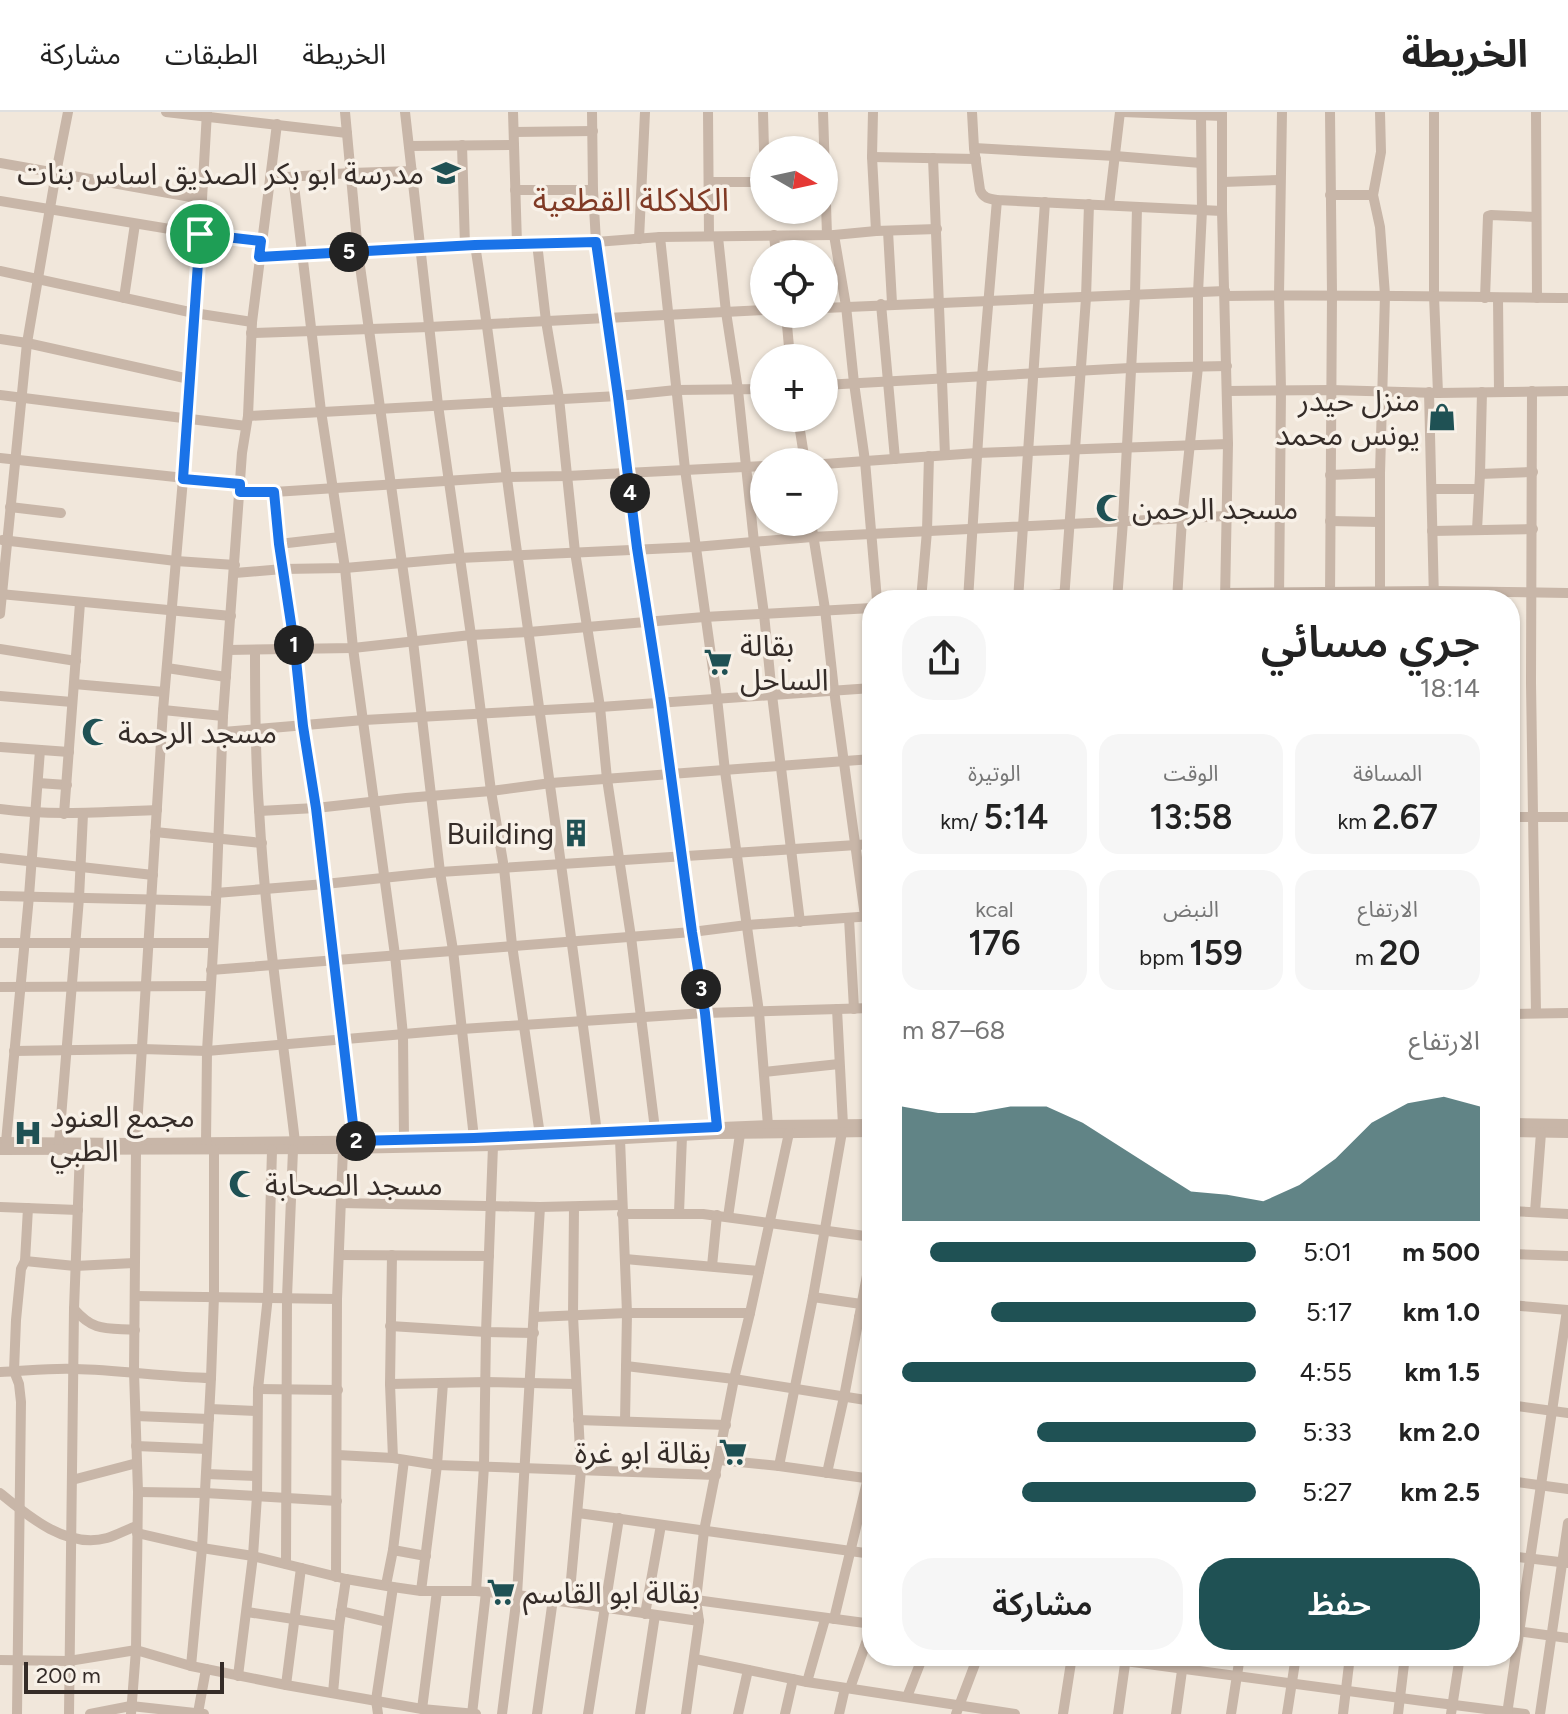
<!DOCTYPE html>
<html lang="ar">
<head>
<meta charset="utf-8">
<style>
	:root { --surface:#fff; --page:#f6f6f6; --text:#222; --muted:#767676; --line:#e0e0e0; --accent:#1f5154 }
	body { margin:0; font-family:Figtree,"Noto Sans Arabic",sans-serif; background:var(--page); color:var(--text); direction:rtl; height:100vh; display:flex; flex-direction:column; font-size:30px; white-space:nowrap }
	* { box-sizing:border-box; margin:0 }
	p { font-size:26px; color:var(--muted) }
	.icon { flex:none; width:44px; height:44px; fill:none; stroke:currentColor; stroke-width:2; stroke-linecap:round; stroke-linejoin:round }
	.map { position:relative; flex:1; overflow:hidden; direction:ltr }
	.drawer { position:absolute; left:862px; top:478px; width:658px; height:1076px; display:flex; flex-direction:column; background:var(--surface); border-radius:32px; box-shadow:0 2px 6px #0004; direction:rtl }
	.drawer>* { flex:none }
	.needle { width:52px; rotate:99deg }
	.fabs { position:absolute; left:750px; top:24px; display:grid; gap:16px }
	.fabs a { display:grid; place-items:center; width:88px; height:88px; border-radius:50%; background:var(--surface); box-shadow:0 2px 6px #0004; font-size:40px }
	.scale { position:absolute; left:24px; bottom:20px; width:200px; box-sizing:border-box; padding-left:8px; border:4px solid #352c28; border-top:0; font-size:22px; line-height:28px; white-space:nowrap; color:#352c28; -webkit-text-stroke:6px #f8f1e8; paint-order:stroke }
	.pin { position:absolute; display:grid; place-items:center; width:68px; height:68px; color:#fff; margin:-34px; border:4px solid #fff; border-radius:50%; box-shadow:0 2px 8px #0007 }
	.km { position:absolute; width:40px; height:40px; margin:-20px; border-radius:50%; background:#222; color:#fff; font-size:22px; line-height:40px; text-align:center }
	.round { display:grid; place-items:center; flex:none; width:84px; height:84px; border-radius:32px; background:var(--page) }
	.head { display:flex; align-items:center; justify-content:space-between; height:136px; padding:0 40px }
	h1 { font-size:44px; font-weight:600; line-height:60px }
	.stats { display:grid; grid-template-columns:repeat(3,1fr); gap:12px; height:136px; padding:8px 40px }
	.stats div { display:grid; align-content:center; border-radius:20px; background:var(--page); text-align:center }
	.stats b { font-size:34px; font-weight:600 }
	.stats small { font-size:22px; font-weight:400 }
	.stats p { font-size:22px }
	.chart { height:224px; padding:16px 40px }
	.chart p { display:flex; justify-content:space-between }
	.chart svg { width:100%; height:144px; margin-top:8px; fill:var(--accent); opacity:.7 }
	.cta { display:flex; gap:16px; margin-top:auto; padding:16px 40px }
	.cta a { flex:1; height:92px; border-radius:32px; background:var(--accent); color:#fff; font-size:32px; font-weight:600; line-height:92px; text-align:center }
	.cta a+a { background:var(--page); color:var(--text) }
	ul { padding:0 40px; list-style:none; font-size:26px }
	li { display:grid; grid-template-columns:128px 96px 1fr; align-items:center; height:60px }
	li i { height:20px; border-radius:10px; background:var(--accent) }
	header { display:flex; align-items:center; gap:48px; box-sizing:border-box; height:112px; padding:0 40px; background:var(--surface); border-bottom:2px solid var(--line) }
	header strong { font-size:38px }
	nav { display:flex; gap:44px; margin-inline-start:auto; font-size:28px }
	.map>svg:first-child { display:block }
</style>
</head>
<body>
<header>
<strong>الخريطة</strong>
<nav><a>الخريطة</a><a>الطبقات</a><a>مشاركة</a></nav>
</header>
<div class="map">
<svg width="1568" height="1602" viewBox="0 0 1568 1602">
	<rect width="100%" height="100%" fill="#f1e7db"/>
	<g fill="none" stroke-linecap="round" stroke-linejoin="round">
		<!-- minor -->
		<g stroke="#c8b6a8" stroke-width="10">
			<path d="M166 0 347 21"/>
			<path d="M345 0 358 140 413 529 440 760 453 838 474 1026"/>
			<path d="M405 0 438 293 471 523 491 679 504 756 512 833 540 1023"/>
			<path d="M513 0 517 132"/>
			<path d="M592 0 593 78 596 130 618 284 637 436 661 590 692 820 705 901 717 1015"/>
			<path d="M708 0 709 124"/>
			<path d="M763 0 764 38"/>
			<path d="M823 0 827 123"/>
			<path d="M873 0 872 45 876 119"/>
			<path d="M972 0 974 36 980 78C983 86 989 87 997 88L1222 99"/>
			<path d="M1123 0 1222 4"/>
			<path d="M1222 0V99L1228 332 1225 488"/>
			<path d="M1330 0 1332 182 1330 488"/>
			<path d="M1380 0 1381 40 1373 83 1380 115 1385 183 1380 361V488"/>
			<path d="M1434 0V184L1438 281"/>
			<path d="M1536 0 1537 186"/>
			<path d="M514 20 593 19"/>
			<path d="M462 33 465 134"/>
			<path d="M409 34 514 33"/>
			<path d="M974 36 1115 44 1201 51"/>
			<path d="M872 45 976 47"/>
			<path d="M933 46 945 343"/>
			<path d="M0 51 202 87"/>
			<path d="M293 65 321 299 345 456 353 536 395 843 403 923 404 1028"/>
			<path d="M270 66 351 61 412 59"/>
			<path d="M709 70H764"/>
			<path d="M1223 70 1280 68"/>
			<path d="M515 78H593"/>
			<path d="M1330 83H1373"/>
			<path d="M0 89 200 122 261 129"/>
			<path d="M1109 93 1120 0"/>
			<path d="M888 119 892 191"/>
			<path d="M774 123 776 142"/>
			<path d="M834 123 846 194 854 271 865 349 877 488"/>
			<path d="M660 125 685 357 717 586 725 659 759 900 768 1013"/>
			<path d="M718 125 726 200 738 278 754 430 764 502 772 583 800 810"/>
			<path d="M639 127 645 0"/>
			<path d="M537 131 546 209 559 286 575 440 600 595 607 667 631 825 655 1017"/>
			<path d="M475 133C491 233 502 333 516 433 544 629 572 825 597 1021"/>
			<path d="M259 145 475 133 596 130 660 125 834 123 876 119 937 117"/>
			<path d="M0 159 194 201 252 210"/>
			<path d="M1225 184C1339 182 1454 185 1568 186"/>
			<path d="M124 186 135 112"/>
			<path d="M1485 186 1488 104 1491 103 1536 105"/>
			<path d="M1498 186 1499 280"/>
			<path d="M881 192 895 347"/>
			<path d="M824 196 1225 179"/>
			<path d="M786 202 790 246"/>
			<path d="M251 221 429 215 764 198"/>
			<path d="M0 227 27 231 189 267"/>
			<path d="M824 273 1130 256 1227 254"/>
			<path d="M1227 279 1331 278 1438 281 1568 279"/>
			<path d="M1532 279 1531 571 1536 901"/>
			<path d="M1429 280 1434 488"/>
			<path d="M0 283 246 314"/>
			<path d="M248 304 618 284 676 278 764 277"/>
			<path d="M798 306 805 350"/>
			<path d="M0 346 240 372"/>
			<path d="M824 352 977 341 1228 332"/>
			<path d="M1480 362 1533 360"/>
			<path d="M1330 363 1380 361"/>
			<path d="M1432 377H1479"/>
			<path d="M240 380H274L507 365 567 364 764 354"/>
			<path d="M274 380 279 432 295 538 303 614 316 696 355 1029"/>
			<path d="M10 395 61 401"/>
			<path d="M1330 409 1380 410"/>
			<path d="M811 410 825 497 834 578 865 804"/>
			<path d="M1477 418 1480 362 1482 280"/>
			<path d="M1432 419 1533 417"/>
			<path d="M2 428 176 449 235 453"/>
			<path d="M279 432 340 425"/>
			<path d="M235 461 283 457 345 456 459 446 695 435 812 425 1226 404H1280"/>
			<path d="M1225 481 1434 479 1568 481"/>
			<path d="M0 482 231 504"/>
			<path d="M921 488 927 419 929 344"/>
			<path d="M968 488 982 265 997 88"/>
			<path d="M978 488 1064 482"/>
			<path d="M1018 488 1045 90"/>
			<path d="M1064 488 1086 186 1089 92"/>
			<path d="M1117 488 1123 409 1135 183 1137 95"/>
			<path d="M1177 488 1182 407 1198 255V181L1202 98 1201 3"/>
			<path d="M1279 488 1281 278 1279 183 1282 0"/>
			<path d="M0 502 27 231 56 61 68 0"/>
			<path d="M0 537 76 549"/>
			<path d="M228 538 353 536 471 523 529 520 704 505 872 496"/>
			<path d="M255 538C255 591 255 644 259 697 265 808 282 919 295 1030"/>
			<path d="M167 556 226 565"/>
			<path d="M74 572 164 580"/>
			<path d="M0 584 72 590"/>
			<path d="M163 598 223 604"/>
			<path d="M223 620 364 608 600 595 872 576"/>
			<path d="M0 635 69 640"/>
			<path d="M38 671 67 673"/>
			<path d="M0 697C53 704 104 700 157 698"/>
			<path d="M259 699 316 696 406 686 491 679 551 671 872 647"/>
			<path d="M64 702 80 491"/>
			<path d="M1510 705H1568"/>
			<path d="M155 720 262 731"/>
			<path d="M0 746 153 763"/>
			<path d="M216 781 325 772 440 760 872 732"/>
			<path d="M0 784 216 789"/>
			<path d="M849 806 854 897"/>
			<path d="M0 831H213"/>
			<path d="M211 858 692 820 747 813 872 804"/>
			<path d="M0 875 210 874"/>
			<path d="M837 897 843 1013"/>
			<path d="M1510 902 1568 901"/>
			<path d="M14 939 142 937 207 939 462 917 705 901 872 896"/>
			<path d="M764 960 839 952"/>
			<path d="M1510 1011 1568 1012"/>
			<path d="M1510 1020 1568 1021"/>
			<path d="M620 1027 627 1201 625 1309"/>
			<path d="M0 1030 136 1031 404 1028 768 1013 872 1012"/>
			<path d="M6 1030 29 784 40 638"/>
			<path d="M59 1030 79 786 83 702"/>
			<path d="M136 1031 163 598 183 367 200 122 207 0"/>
			<path d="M206 1031 207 939 216 789 223 604 242 341 248 304 252 210 277 12"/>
			<path d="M0 1038 343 1037 493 1034 718 1022 872 1020"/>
			<path d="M341 1091 540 1095 622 1093"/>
			<path d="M0 1095 78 1098"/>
			<path d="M1510 1099 1568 1102"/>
			<path d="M1535 1100 1541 1021"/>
			<path d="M679 1101 682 1024"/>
			<path d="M622 1102H703L872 1125"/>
			<path d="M728 1105 740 1022"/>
			<path d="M1510 1142 1568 1144"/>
			<path d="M339 1143 489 1144"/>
			<path d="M392 1143 390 1272 393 1346"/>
			<path d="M625 1147 759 1159"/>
			<path d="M25 1149 75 1154 134 1151"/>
			<path d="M712 1154 717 1103"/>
			<path d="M135 1184 337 1187"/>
			<path d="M813 1185 861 1192"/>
			<path d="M1510 1193 1568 1198"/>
			<path d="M74 1197C94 1220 106 1216 135 1218"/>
			<path d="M535 1205 627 1201H750"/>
			<path d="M859 1205 872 1208"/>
			<path d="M390 1214 486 1220 534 1221"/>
			<path d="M626 1254 734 1267 872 1289"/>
			<path d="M0 1260C25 1259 50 1256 75 1257 120 1258 165 1265 211 1266"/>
			<path d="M390 1272 486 1270 576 1272"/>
			<path d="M258 1277 338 1278"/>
			<path d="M1510 1293 1568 1301"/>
			<path d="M210 1297 257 1299"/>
			<path d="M136 1304 209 1307"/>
			<path d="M578 1308 726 1313"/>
			<path d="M136 1334 207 1337"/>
			<path d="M338 1343 393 1346 437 1353 716 1363"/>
			<path d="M719 1348 779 1354 872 1367"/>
			<path d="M779 1354 813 1185 842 1020"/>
			<path d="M827 1361 844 1285 872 1137"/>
			<path d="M206 1362 256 1364"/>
			<path d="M72 1368 137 1351"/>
			<path d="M1510 1369 1568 1377"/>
			<path d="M138 1380 205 1381 337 1389"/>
			<path d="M0 1381C29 1405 67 1437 107 1426 118 1423 127 1417 137 1414"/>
			<path d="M578 1401 872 1442"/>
			<path d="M137 1421 202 1436 253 1444 346 1467 393 1475 421 1479H476L517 1483 699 1509"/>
			<path d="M393 1438 426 1444"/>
			<path d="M1510 1444 1568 1451"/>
			<path d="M286 1452 287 1185 293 1038"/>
			<path d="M336 1465 337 1187 343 1037"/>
			<path d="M386 1473 393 1438 404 1348"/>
			<path d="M421 1479 437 1353 443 1271"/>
			<path d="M476 1479 484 1354 486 1220 493 1034"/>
			<path d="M696 1488 872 1512"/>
			<path d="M569 1490 581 1358 573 1204 574 1095"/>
			<path d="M341 1499 387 1510"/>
			<path d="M247 1500 339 1514"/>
			<path d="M645 1502 661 1413"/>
			<path d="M834 1507 872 1349"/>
			<path d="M1510 1518 1568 1526"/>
			<path d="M1088 1544C1233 1563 1379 1584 1525 1602"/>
			<path d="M695 1547 807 1570 1015 1602"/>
			<path d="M0 1548 69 1549 136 1538 191 1554 286 1573 422 1597 476 1602"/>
			<path d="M191 1554 202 1436 211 1266 214 1184V1038"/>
			<path d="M238 1564 253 1444 257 1384 258 1277 268 1184 272 1038"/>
			<path d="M807 1570 825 1507"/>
			<path d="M286 1573 301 1456"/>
			<path d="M850 1576 872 1514"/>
			<path d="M333 1581 339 1514 346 1467"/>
			<path d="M907 1585 923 1544"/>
			<path d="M422 1597 437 1479"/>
			<path d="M198 1601 206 1557"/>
			<path d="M17 1602 21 1290 19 1272 14 1259 16 1208 21 1157 25 1149 28 1096"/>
			<path d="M69 1602 74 1197 80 1039"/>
			<path d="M90 1602 131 1594 204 1602"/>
			<path d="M131 1602 136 1538 138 1380 134 1260 136 1039"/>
			<path d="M378 1602 376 1588 393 1475"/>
			<path d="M472 1602 486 1480"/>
			<path d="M502 1602 517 1483 540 1095"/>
			<path d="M537 1602 553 1487"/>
			<path d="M588 1602 619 1406"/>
			<path d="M640 1602 655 1503"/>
			<path d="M686 1602 699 1509 696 1488 704 1419 734 1267 750 1201 789 1021"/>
			<path d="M738 1602 748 1558"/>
			<path d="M785 1602 793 1567"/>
			<path d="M839 1602 845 1576"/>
			<path d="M956 1602 978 1544"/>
			<path d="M1063 1602 1072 1544"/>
			<path d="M1118 1602 1126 1545"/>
			<path d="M1176 1602 1184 1544"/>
			<path d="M1231 1602 1240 1544"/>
			<path d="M1287 1602 1296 1544"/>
			<path d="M1343 1602 1350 1544"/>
			<path d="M1398 1602 1405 1544"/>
			<path d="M1451 1602 1460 1544"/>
			<path d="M1507 1602 1567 1198"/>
			<path d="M1540 1602 1568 1411"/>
		</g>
	</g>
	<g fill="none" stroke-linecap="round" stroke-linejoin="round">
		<defs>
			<path id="route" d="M200 122 261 129 259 145 475 133 596 130 618 284 637 436 661 590 692 820 705 901 717 1015 474 1026 355 1029 316 696 303 614 295 538 279 432 274 380H240V372L183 367Z"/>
		</defs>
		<!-- route casing -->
		<use href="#route" stroke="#fff" stroke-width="16"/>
		<!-- route -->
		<use href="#route" stroke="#1a73e8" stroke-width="10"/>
	</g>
	<!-- icons -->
	<defs>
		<symbol id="school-bare" viewBox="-9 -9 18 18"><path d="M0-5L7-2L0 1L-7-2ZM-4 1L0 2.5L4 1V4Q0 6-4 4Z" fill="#1f5154" stroke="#f8f1e8" stroke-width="2.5" paint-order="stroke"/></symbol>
		<symbol id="shop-bare" viewBox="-9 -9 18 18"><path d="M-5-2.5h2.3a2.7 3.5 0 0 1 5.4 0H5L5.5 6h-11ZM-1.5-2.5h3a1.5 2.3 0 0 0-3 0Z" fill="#1f5154" stroke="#f8f1e8" stroke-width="2.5" paint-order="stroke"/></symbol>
		<symbol id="mosque-bare" viewBox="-9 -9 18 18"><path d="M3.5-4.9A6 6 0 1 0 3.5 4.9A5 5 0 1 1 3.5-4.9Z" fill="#1f5154" stroke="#f8f1e8" stroke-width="2.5" paint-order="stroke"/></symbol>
		<symbol id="supermarket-bare" viewBox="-9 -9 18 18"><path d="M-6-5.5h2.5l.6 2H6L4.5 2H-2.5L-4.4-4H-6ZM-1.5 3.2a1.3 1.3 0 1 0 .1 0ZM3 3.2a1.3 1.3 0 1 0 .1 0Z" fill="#1f5154" stroke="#f8f1e8" stroke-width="2.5" paint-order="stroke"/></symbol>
		<symbol id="building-bare" viewBox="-9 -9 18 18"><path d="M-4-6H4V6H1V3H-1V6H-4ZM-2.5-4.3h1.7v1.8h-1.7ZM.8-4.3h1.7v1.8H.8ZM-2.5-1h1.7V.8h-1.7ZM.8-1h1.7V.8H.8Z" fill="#1f5154" stroke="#f8f1e8" stroke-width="2.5" paint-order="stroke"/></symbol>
		<symbol id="hospital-bare" viewBox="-9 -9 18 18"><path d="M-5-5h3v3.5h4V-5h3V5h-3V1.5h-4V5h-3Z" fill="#1f5154" stroke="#f8f1e8" stroke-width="2.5" paint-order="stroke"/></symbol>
	</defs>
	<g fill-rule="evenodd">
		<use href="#school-bare" x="426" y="41" width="40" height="40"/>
		<use href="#shop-bare" x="1422" y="285" width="40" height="40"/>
		<use href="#mosque-bare" x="1090" y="376" width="40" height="40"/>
		<use href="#supermarket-bare" x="698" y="530" width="40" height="40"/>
		<use href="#mosque-bare" x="76" y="600" width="40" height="40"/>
		<use href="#building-bare" x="556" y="701" width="40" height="40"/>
		<use href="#hospital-bare" x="8" y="1001" width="40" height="40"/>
		<use href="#mosque-bare" x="223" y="1052" width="40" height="40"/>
		<use href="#supermarket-bare" x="713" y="1320" width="40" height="40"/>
		<use href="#supermarket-bare" x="481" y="1460" width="40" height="40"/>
	</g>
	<g text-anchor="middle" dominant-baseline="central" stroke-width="7" stroke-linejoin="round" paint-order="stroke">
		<!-- poi labels -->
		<g font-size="30" fill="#352c28" stroke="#f8f1e8" text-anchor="start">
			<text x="424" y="61" text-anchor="end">مدرسة ابو بكر الصديق اساس بنات</text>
			<text x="1420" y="288" text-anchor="end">منزل حيدر<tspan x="1420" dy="34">يونس محمد</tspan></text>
			<text x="1132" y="396">مسجد الرحمن</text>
			<text x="740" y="533">بقالة<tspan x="740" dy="34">الساحل</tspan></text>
			<text x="118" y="620">مسجد الرحمة</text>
			<text x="554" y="721" text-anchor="end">Building</text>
			<text x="50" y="1004">مجمع العنود<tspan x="50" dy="34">الطبي</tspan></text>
			<text x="265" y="1072">مسجد الصحابة</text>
			<text x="711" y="1340" text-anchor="end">بقالة ابو غرة</text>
			<text x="523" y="1480">بقالة ابو القاسم</text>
		</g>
		<!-- neighbourhood labels -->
		<g font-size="32" fill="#803a25" stroke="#f8f1e8">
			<text x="631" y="88">الكلاكلة القطعية</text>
		</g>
	</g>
</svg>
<div class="fabs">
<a><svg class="needle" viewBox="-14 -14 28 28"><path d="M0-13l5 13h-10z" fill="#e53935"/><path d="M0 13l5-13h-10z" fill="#767676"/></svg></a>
<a><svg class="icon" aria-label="locate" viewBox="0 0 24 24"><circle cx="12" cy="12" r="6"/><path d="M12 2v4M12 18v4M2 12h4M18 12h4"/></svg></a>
<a>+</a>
<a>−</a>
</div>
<div class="scale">200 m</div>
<div class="pin" style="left:200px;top:122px;background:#1e9e55"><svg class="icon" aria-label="arrive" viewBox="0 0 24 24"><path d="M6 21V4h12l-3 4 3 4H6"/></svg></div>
<b class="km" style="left:294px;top:533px">1</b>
<b class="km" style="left:356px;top:1029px">2</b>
<b class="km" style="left:701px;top:877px">3</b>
<b class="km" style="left:630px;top:381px">4</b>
<b class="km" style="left:349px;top:140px">5</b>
<section class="drawer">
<div class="head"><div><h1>جري مسائي</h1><p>18:14</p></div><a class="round"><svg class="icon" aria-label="share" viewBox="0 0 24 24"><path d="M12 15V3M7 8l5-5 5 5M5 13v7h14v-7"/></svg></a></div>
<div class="stats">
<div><p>المسافة</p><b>2.67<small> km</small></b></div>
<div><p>الوقت</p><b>13:58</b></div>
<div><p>الوتيرة</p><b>5:14<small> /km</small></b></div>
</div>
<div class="stats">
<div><p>الارتفاع</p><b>20<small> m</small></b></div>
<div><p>النبض</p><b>159<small> bpm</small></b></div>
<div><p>kcal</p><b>176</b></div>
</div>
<div class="chart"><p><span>الارتفاع</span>68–87 m</p>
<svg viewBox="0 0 160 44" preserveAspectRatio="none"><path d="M0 44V9L10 11L20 11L30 9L40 9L50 14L60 21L70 28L80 35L90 36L100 38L110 33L120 25L130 14L140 8L150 6L160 9V44z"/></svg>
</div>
<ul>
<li><b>500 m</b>5:01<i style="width:92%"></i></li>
<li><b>1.0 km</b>5:17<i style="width:75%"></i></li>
<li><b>1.5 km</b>4:55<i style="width:100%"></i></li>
<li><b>2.0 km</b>5:33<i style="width:62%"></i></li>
<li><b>2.5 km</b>5:27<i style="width:66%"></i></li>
</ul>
<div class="cta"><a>حفظ</a><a>مشاركة</a></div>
</section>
</div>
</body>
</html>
